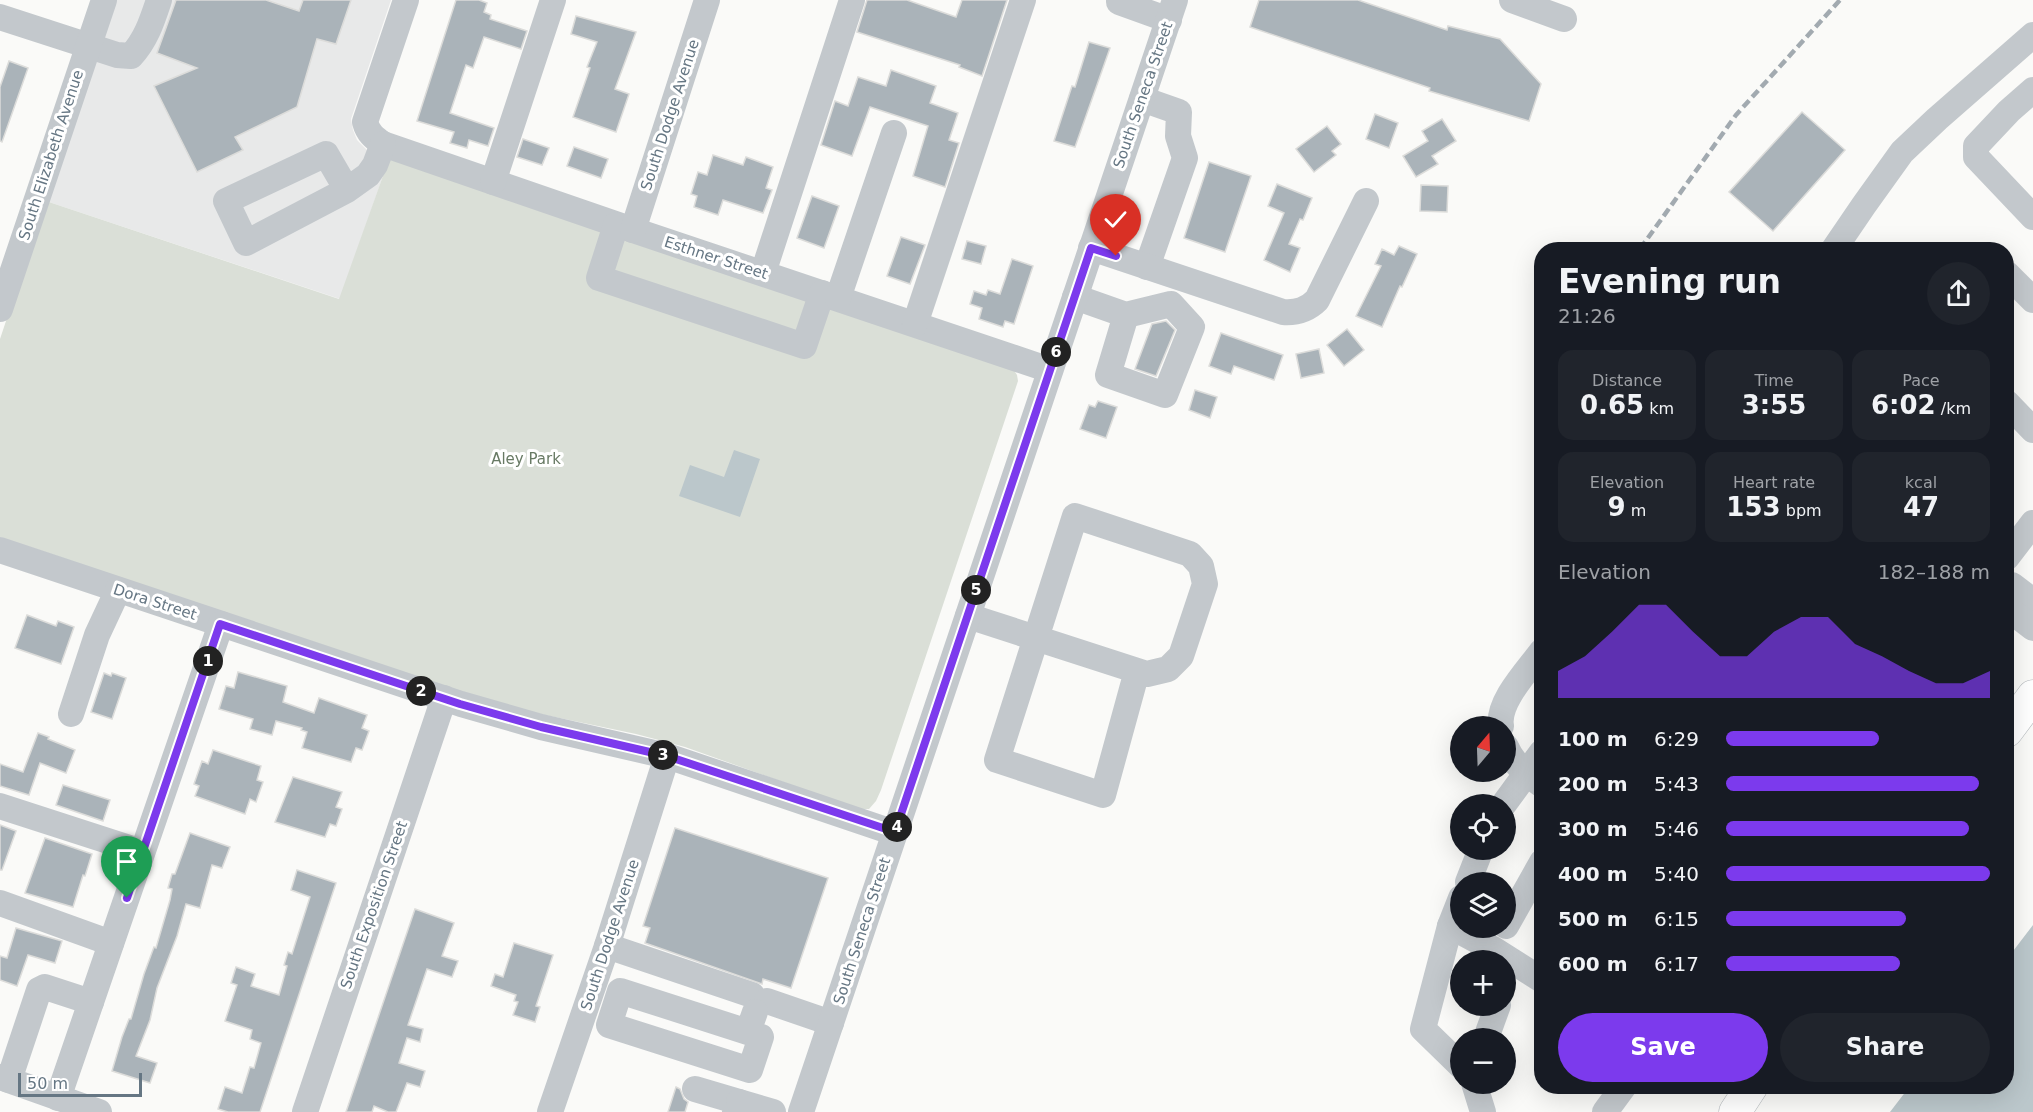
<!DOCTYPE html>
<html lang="en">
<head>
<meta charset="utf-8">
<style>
	:root { --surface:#171b24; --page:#20242c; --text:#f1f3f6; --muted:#9ea1a6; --accent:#7c3aed }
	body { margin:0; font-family:"DejaVu Sans",sans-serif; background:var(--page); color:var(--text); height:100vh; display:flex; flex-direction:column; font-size:22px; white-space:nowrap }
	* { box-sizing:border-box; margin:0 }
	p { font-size:20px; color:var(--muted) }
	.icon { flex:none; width:33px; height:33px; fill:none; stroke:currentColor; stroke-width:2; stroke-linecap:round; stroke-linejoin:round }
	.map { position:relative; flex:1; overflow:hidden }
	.sheet { position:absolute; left:1534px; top:242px; width:480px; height:852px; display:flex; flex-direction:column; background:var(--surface); border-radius:24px; box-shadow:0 6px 24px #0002 }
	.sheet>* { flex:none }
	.needle { width:39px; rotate:19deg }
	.controls { position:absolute; left:1450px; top:716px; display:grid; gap:12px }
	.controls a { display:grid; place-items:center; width:66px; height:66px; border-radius:50%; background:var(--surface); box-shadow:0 6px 24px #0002; font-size:30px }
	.scale { position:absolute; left:18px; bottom:15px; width:124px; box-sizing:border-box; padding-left:6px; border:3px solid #657683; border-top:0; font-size:16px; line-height:21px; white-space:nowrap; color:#657683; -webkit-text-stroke:4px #fff; paint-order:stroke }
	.pin { position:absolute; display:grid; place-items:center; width:51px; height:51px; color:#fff; margin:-62px -26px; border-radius:50% 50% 50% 0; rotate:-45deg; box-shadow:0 0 6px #0007 }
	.pin .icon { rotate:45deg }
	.km { position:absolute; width:30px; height:30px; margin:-15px; border-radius:50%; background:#222; color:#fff; font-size:16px; line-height:30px; text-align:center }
	.round { display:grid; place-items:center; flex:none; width:63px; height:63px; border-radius:32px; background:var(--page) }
	.head { display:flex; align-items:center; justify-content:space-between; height:102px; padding:0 24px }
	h1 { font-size:33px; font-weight:600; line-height:45px }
	.figures { display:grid; grid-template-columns:repeat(3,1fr); gap:9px; height:102px; padding:6px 24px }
	.figures div { display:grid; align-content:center; border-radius:15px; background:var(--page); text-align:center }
	.figures b { font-size:26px; font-weight:600 }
	.figures small { font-size:16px; font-weight:400 }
	.figures p { font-size:16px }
	.chart { height:168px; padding:12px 24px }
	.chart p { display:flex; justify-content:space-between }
	.chart svg { width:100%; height:108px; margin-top:6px; fill:var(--accent); opacity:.7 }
	.primary-button { display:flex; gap:12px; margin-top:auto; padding:12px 24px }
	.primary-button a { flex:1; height:69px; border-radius:36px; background:var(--accent); color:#fff; font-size:24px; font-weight:600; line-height:69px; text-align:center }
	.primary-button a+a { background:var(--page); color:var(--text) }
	ul { padding:0 24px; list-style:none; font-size:20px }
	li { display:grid; grid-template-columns:96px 72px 1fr; align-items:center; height:45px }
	li i { height:15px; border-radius:8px; background:var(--accent) }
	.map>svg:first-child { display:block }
</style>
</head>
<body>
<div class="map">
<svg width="2033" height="1112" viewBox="0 0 2033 1112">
	<rect width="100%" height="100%" fill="#fafaf8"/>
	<!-- built -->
	<path fill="#e8e9e9" d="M115 0H391L351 119 353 130 357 140 367 150 389 159 340 299 46 201Z"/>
	<!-- green -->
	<path fill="#dadfd7" d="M389 159 1013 369 1017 375 1018 381 881 790 876 801 869 809H859L685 747 636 734 531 712 457 690 0 537V339L46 201 339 299Z"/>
	<!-- water -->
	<g fill="#bbc7cb">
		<path d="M734 450 760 459 740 517 679 496 690 465 724 477Z"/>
		<path d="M2033 925V1112H1890L1910 1086H2007V959Z"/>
	</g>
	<!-- building -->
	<g fill="#aab3b9" stroke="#dcdcda" stroke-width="1.5">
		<path d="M176 0H266L299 11 303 0H351L336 44 317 39 297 107 235 137 243 150 197 172 154 86 197 68 157 53Z"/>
		<path d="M456 0H479L487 3 484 12 491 15 490 19 527 31 521 49 484 37 473 68 466 65 450 113 494 128 488 146 469 140 467 148 450 143 454 132 417 121Z"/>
		<path d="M867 0H907L956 17 962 0H1007L982 76 959 67 960 65 857 32Z"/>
		<path d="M1259 0H1358L1447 30 1448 26 1500 39 1541 84 1529 121 1429 91 1430 88 1250 27Z"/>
		<path d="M576 16 636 32 615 89 629 94 616 132 573 117 590 68 587 67 597 42 571 34Z"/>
		<path d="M1089 42 1110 48 1075 147 1054 141 1072 86 1075 87Z"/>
		<path d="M9 61 28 68 2 142 0 141V87Z"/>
		<path d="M891 70 936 86 930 103 958 113 949 140 959 143 945 187 913 176 928 126 870 107 852 156 821 145 835 101 848 106 858 77 886 86Z"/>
		<path d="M1802 112 1845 150 1773 231 1729 192Z"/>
		<path d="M1375 114 1398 123 1389 148 1366 139Z"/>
		<path d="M1442 119 1456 141 1432 156 1438 164 1416 177 1403 156 1428 141 1422 131Z"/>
		<path d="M1327 126 1341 144 1332 151 1336 155 1314 172 1296 149Z"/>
		<path d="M523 139 549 148 542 165 517 157Z"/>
		<path d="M574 147 608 159 601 178 567 166Z"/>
		<path d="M713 155 743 165 746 157 773 167 766 188 772 190 763 213 723 200 718 215 694 207 697 196 691 194 698 172 707 175Z"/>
		<path d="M1209 162 1251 176 1225 252 1184 238Z"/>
		<path d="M1277 184 1312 198 1303 220 1300 219 1289 244 1300 248 1290 272 1264 260 1284 213 1268 206Z"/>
		<path d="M1421 185 1448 186 1447 212 1420 211Z"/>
		<path d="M812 196 839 206 824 248 797 238Z"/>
		<path d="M901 237 925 245 910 284 887 276Z"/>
		<path d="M967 241 986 246 981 264 962 259Z"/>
		<path d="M1399 246 1417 254 1402 287 1400 286 1382 327 1356 316 1381 266 1375 264 1382 249 1394 255Z"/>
		<path d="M1012 259 1033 266 1014 324 1005 321 1003 327 979 319 982 308 970 304 974 291 986 295 988 290 1000 294Z"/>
		<path d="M1166 321 1175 330 1156 376 1135 369 1152 324Z"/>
		<path d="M1347 329 1364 350 1344 366 1327 345Z"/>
		<path d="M1221 333 1283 355 1274 380 1234 366 1231 374 1209 366Z"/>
		<path d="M1319 349 1324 373 1301 378 1296 354Z"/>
		<path d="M1195 390 1217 397 1210 418 1189 410Z"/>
		<path d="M1098 401 1117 407 1106 438 1080 429 1089 405 1095 407Z"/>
		<path d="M27 615 56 626 58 621 74 627 61 664 15 648Z"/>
		<path d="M238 672 287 686 283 702 314 713 319 698 367 715 362 728 369 731 362 750 356 748 351 762 302 748 307 732 301 730 302 728 276 721 272 735 250 729 253 719 219 709 226 686 234 688Z"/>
		<path d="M104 673 111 676 112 673 126 678 112 719 91 712Z"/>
		<path d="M38 733 49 737 48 739 75 750 66 773 40 763 29 795 0 786V764L23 772Z"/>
		<path d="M213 750 261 766 257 780 263 782 256 802 250 799 245 814 195 796 199 786 194 784 202 761 208 764Z"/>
		<path d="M293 777 342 792 336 807 342 809 336 826 330 824 325 837 275 822Z"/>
		<path d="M63 785 110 800 103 821 56 805Z"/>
		<path d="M0 825 16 831 2 870H0Z"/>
		<path d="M675 828 828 878 791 988 763 979 762 984 645 943 650 928 643 926Z"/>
		<path d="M190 833 230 847 222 868 212 865 200 908 186 904 177 936 157 988 150 1020 136 1056 157 1063 150 1083 112 1071 122 1037 129 1019H131L144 974 154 947 156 948 170 900 172 889 168 888 172 874H175Z"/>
		<path d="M45 838 92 854 85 876 83 875 73 907 25 893Z"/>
		<path d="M297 870 336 883 260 1112H228L218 1109 225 1087 242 1093 250 1067 254 1068 261 1043 250 1039 252 1030 225 1021 237 985 231 983 236 967 255 974 251 986 279 995 287 966 284 965 288 952 292 954 310 897 291 890Z"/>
		<path d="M415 909 454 923 442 956 458 961 452 977 427 969 408 1025 423 1029 420 1042 407 1038 399 1063 425 1071 420 1087 407 1083 396 1112H388L374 1106 372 1112H346Z"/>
		<path d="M16 928 62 941 55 963 28 955 17 986 0 980V956L7 958Z"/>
		<path d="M514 943 553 955 536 1006 540 1007 535 1022 513 1015 518 1002 514 1001 516 995 491 986 495 974 503 977Z"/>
		<path d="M676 1087 680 1089 684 1099 688 1102 685 1112H668Z"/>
	</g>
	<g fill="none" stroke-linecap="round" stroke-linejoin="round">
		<defs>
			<g id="major">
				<path d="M2007 731 2033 696"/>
				<path d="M1735 1112 1752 1086"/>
			</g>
		</defs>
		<!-- major casing -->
		<use href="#major" stroke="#b5babe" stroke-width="33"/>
		<!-- minor -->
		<g stroke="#c3c8cc" stroke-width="26">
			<path d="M406 0 365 122C368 133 374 138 383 144L633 230 1050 370"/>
			<path d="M1119 0V2L1169 20"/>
			<path d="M1512 0 1564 19"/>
			<path d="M0 17 117 55 131 56C146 40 152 21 159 0"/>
			<path d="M2033 90 2009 111 1976 146V157L2033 217"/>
			<path d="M1142 99 1179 112 1178 136 1185 158 1147 267"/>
			<path d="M493 182 553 0"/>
			<path d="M347 190 326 154 226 201 246 243 347 190 368 175 375 165 383 144"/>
			<path d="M616 225 599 278 804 346 822 293"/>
			<path d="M633 230 707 0"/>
			<path d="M1091 248 1283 312C1297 313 1307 310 1317 300L1366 201"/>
			<path d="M1834 249 1864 205 1902 152 1937 119 2033 35"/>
			<path d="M763 273 852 0"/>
			<path d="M2007 274 2033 300"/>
			<path d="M1075 297 1126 315 1171 304 1192 327 1165 395 1108 375 1126 315"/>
			<path d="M838 298 894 133"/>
			<path d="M0 309 104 0"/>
			<path d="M915 324 1023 0"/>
			<path d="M2007 403 2033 430"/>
			<path d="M0 550 461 704 541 727 667 756 895 833"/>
			<path d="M2007 557 2033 523"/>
			<path d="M2007 586 2012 585 2033 601"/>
			<path d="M2007 608 2033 628"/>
			<path d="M968 616 1147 674 1168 669 1181 656 1205 584 1201 566 1190 554 1075 516 997 760 1103 795 1137 671"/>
			<path d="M71 714 97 635 118 590"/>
			<path d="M1501 726C1497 702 1528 670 1542 651"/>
			<path d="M1506 747C1513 764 1527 774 1542 785"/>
			<path d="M1504 804 1542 752"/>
			<path d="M0 806 142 852"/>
			<path d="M1468 882 1481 849"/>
			<path d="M1461 898 1450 926 1493 949 1542 980"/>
			<path d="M0 903 111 943"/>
			<path d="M1450 926 1423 1029 1461 1066"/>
			<path d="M1506 926 1542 862"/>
			<path d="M607 946 752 995"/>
			<path d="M767 1001 831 1023"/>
			<path d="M748 1032 761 1037 750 1070 609 1025 620 991 748 1032 755 1012"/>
			<path d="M1486 1038 1498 1005"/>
			<path d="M0 1077 99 1112"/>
			<path d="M9 1080 39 990 45 987 91 1002"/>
			<path d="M1474 1083 1483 1112"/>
			<path d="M695 1089 739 1102 735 1112"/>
			<path d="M58 1098 221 624"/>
			<path d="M739 1102 773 1112"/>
			<path d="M305 1112 444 698"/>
			<path d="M550 1112 607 946 667 756"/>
			<path d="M801 1112 1175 0"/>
			<path d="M1605 1112 1624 1086"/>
		</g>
		<!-- major -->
		<use href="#major" stroke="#fff" stroke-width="32"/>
		<!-- rail -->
		<path stroke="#a2aab0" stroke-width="4.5" stroke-dasharray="9 4.5" stroke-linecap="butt" d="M1640 249 1736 115 1840 0"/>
	</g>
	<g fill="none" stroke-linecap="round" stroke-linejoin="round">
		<defs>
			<path id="route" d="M127 898 220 624 460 704 541 727 667 756 895 832 1091 248 1116 256"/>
		</defs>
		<!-- route casing -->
		<use href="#route" stroke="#fff" stroke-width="12"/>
		<!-- route -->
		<use href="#route" stroke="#7c3aed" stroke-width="8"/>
	</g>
	<g text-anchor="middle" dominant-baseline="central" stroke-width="6" stroke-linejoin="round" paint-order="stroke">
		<!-- street labels -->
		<g font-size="15" fill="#657683" stroke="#fff">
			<text transform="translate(1143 95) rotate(-71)">South Seneca Street</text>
			<text transform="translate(670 115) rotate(-72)">South Dodge Avenue</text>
			<text transform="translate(51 155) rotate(-72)">South Elizabeth Avenue</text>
			<text transform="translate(716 258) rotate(18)">Esthner Street</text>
			<text transform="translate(155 602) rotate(18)">Dora Street</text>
			<text transform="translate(374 905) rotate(-71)">South Exposition Street</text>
			<text transform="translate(862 931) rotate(-72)">South Seneca Street</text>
			<text transform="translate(610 935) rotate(-72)">South Dodge Avenue</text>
		</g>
		<!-- park labels -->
		<g font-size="15" fill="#687a64" stroke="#fff">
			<text x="526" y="459">Aley Park</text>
		</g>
	</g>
</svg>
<div class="controls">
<a><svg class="needle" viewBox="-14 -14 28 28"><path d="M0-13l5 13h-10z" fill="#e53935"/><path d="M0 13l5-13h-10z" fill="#9ea1a6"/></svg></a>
<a><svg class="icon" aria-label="locate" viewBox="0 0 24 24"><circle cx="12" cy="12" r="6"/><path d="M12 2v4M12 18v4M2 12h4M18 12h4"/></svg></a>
<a><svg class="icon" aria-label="layers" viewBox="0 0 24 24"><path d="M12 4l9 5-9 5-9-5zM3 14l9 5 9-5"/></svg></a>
<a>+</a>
<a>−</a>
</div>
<div class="scale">50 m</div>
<div class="pin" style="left:127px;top:898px;background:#1e9e55"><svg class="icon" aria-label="arrive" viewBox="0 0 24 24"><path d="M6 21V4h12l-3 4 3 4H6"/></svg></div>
<div class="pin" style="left:1116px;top:256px;background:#d93025"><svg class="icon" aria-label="check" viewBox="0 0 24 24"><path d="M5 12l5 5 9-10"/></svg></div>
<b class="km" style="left:208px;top:661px">1</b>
<b class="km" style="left:421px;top:691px">2</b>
<b class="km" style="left:663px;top:755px">3</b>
<b class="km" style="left:897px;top:827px">4</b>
<b class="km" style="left:976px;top:590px">5</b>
<b class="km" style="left:1056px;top:352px">6</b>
<section class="sheet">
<div class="head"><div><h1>Evening run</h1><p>21:26</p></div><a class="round"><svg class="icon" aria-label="share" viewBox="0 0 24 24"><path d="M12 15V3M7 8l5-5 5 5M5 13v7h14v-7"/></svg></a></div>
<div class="figures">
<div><p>Distance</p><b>0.65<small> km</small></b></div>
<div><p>Time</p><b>3:55</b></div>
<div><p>Pace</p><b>6:02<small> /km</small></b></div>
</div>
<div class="figures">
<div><p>Elevation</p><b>9<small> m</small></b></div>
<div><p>Heart rate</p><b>153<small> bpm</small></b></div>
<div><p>kcal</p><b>47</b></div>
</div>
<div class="chart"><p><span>Elevation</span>182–188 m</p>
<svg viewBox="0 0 160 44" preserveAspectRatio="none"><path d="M0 44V33L10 27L20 17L30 6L40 6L50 17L60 27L70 27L80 17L90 11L100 11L110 22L120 27L130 33L140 38L150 38L160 33V44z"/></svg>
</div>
<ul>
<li><b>100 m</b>6:29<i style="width:58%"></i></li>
<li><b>200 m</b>5:43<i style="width:96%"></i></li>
<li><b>300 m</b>5:46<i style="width:92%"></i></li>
<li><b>400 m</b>5:40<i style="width:100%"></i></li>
<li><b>500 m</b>6:15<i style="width:68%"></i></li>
<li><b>600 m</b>6:17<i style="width:66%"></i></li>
</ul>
<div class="primary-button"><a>Save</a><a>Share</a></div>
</section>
</div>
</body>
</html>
